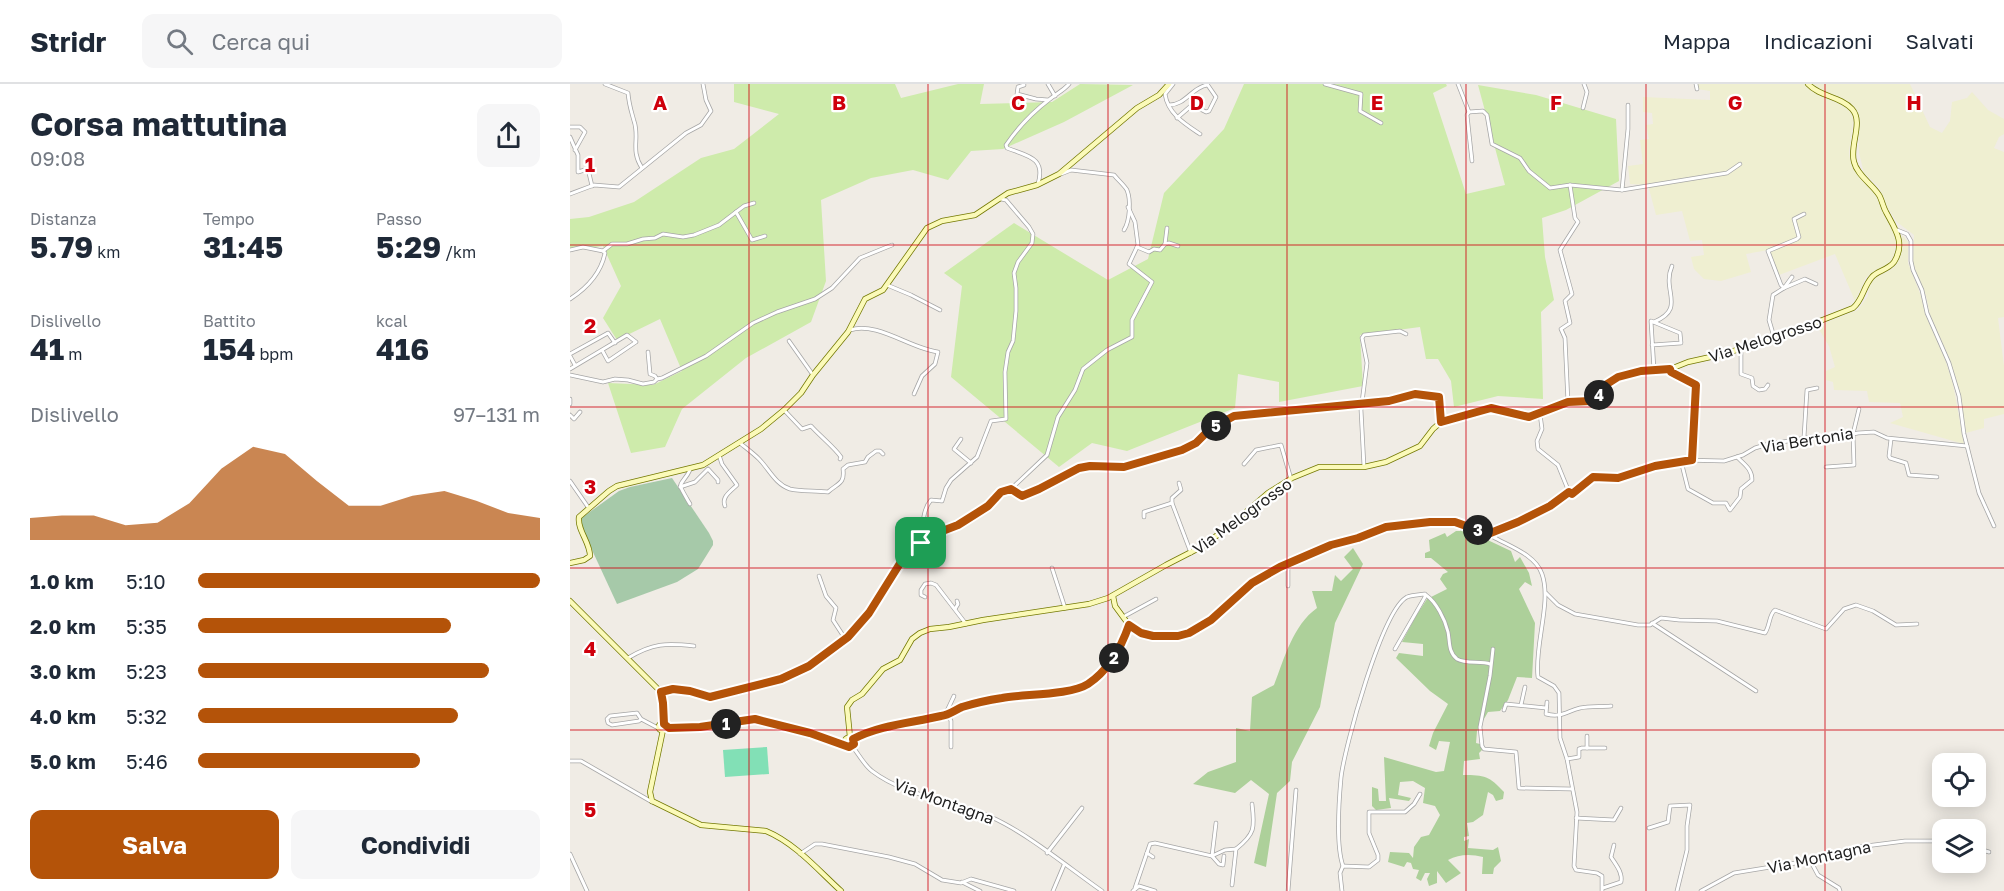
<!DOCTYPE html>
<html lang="it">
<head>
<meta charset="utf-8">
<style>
	:root { --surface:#fff; --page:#f6f6f7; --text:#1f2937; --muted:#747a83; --line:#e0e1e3; --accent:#b45309 }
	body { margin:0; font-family:"Golos Text",sans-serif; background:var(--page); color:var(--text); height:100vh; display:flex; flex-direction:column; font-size:22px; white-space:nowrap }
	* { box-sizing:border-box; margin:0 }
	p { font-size:20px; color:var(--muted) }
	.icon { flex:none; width:33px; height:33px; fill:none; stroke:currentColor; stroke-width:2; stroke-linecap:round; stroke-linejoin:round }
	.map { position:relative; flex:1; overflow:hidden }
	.side { display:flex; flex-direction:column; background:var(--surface); width:570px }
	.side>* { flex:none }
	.buttons { position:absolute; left:1362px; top:669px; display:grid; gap:12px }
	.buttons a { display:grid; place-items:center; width:54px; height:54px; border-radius:12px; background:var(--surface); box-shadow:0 3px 15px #0003; font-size:30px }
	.pin { position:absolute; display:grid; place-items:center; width:51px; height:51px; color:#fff; margin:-26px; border-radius:12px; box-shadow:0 3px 9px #0006 }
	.km { position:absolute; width:30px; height:30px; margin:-15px; border-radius:50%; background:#222; color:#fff; font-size:16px; line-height:30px; text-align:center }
	.round { display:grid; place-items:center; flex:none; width:63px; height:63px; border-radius:12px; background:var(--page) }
	.summary { display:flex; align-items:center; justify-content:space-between; height:102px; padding:0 30px }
	h1 { font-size:33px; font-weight:700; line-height:45px }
	.metrics { display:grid; grid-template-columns:repeat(3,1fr); gap:9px; height:102px; padding:6px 30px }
	.metrics div { display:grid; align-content:center }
	.metrics b { font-size:30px; font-weight:700 }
	.metrics small { font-size:16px; font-weight:400 }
	.metrics p { font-size:16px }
	.chart { height:168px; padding:12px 30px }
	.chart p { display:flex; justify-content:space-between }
	.chart svg { width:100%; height:108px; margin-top:6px; fill:var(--accent); opacity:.7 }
	.action { display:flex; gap:12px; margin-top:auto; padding:12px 30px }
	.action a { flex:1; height:69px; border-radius:12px; background:var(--accent); color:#fff; font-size:24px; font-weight:700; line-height:69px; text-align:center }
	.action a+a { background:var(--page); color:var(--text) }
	ul { padding:0 30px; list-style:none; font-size:20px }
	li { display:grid; grid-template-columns:96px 72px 1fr; align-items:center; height:45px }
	li i { height:15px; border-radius:8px; background:var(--accent) }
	header { display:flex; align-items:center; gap:36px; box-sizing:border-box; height:84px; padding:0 30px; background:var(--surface); border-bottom:2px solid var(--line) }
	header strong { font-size:28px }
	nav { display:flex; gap:33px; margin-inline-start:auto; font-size:21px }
	.search { width:420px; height:54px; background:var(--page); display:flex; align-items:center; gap:15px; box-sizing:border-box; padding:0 21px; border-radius:12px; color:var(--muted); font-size:22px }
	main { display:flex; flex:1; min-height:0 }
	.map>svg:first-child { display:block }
</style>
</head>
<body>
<header>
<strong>Stridr</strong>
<div class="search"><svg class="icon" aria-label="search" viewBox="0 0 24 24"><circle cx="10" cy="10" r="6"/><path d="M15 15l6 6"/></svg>Cerca qui</div>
<nav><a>Mappa</a><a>Indicazioni</a><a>Salvati</a></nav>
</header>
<main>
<section class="side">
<div class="summary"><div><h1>Corsa mattutina</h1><p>09:08</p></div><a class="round"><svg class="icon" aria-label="share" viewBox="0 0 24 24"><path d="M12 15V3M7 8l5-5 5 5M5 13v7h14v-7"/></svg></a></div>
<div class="metrics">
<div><p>Distanza</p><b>5.79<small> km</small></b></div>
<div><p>Tempo</p><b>31:45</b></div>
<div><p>Passo</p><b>5:29<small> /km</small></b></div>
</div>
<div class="metrics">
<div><p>Dislivello</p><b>41<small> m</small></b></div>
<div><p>Battito</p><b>154<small> bpm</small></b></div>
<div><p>kcal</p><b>416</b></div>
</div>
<div class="chart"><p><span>Dislivello</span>97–131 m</p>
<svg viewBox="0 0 160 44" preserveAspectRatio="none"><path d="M0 44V35L10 34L20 34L30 38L40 37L50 29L60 15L70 6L80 9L90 20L100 30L110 30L120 26L130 24L140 28L150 33L160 35V44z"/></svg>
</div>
<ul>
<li><b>1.0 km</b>5:10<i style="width:100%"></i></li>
<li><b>2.0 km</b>5:35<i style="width:74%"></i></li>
<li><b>3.0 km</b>5:23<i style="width:85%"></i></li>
<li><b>4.0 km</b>5:32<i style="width:76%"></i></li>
<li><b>5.0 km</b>5:46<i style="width:65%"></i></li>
</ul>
<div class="action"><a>Salva</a><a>Condividi</a></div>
</section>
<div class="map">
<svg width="1434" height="807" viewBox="0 0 1434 807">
	<rect width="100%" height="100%" fill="#f0ece5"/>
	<!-- farmland -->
	<g fill="#efefd1">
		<path d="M1126 0H1236L1247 10 1280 25 1283 36 1279 68 1280 76 1286 89 1307 111 1327 157 1323 173 1318 180 1296 193 1285 217 1265 170 1209 191 1198 166 1176 170 1181 188 1151 197 1134 195 1124 185 1121 173 1134 171 1132 156 1120 157 1112 127 1086 131 1078 101 1060 100 1058 82 1073 80 1070 56 1079 55 1076 41 1083 40 1082 29 1073 28V13L1140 16V7L1127 5Z"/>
		<path d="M1240 0H1340L1360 43 1372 49 1380 37 1382 18 1397 14 1402 8 1418 26 1434 35V50L1429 53 1424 64 1434 68V233L1428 234 1434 282V330L1414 335V344L1396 349 1390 311 1379 273 1361 235 1356 212 1343 180 1344 151 1327 138 1317 123 1309 103 1294 89 1289 69 1288 31 1285 24 1278 18 1253 9Z"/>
		<path d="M1332 151 1338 158V179L1351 212 1355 230 1374 272 1383 300 1394 360 1320 339 1333 333 1330 319 1299 318 1297 307 1264 306 1263 298 1256 296V287L1265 283 1259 262 1247 242 1288 226 1298 212 1299 202 1304 194 1321 186 1326 181 1330 173Z"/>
	</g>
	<!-- grass -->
	<g fill="#ceebab">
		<path d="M164 0H325L331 14 388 0H414L410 20 482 18 510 0 563 1 494 38 433 65 401 67 378 96 343 86 301 94 251 116 256 197 241 238 176 274 112 325 95 363 61 369 38 299 83 301 112 287 90 235 47 256 33 234 51 202 33 162 0 166V135L19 133 64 118 131 74 164 65 209 30 164 18Z"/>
		<path d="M674 0H876L877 2 863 9 896 110 935 101 908 1 966 11 1046 35 1049 97 996 126 972 134 975 173 984 216 971 228 973 315 928 312 884 323 881 297 868 275H856L850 243 790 251 793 302 709 318V298L668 290 665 324 557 367 522 359 489 383 381 293 392 202 374 189 444 139 538 196 578 175 594 109 654 45Z"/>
	</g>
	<!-- forest -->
	<g fill="#add09a">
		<path d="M892 444 941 467 945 478 950 473 959 489 962 502 955 498 949 505 965 539 962 594 947 593 938 616 930 627 918 628 907 647 906 659 910 660 912 666 909 669 910 675 894 677 893 691C915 691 919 692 934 708L933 715 926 717 923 711 918 708 913 731 903 738 897 739 899 752 894 753V757L899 755 898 764 923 766 928 763 931 777 924 784 923 790H912L913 773C901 770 889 770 878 776L891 789 876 799 867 787V799L859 802 857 795 860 789H855L851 797 846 794 849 786 843 785 841 779 837 778 834 783 818 778 820 768 839 769 843 774 844 763 851 753 859 751 870 731 865 722 853 719 855 704 843 697 830 698 828 711 841 714 839 717 819 714 821 724 806 726 802 722V703L808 705 809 717H816L814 673 866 688 874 687 880 658 869 657 866 666 859 662 863 649 878 620 860 607 826 574 829 569 853 572V560L832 558 846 532 857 515 877 505 870 495 873 490 878 488 861 474H855V469L860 467 859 456 875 449 877 453 886 447H890Z"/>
		<path d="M783 464 793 480 765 539 750 623 722 678 720 697 707 709 696 783 684 779 699 710 681 696 665 709 623 700 638 688 666 678V644L680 647 682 613 704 601C714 575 723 541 747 524L742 507H762L765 491 771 497 783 485 774 473Z"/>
	</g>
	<!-- cemetery -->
	<path fill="#a6c9a9" d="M102 394 139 449 143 457V461L128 485 107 498 47 520 10 440V435L49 407 60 403Z"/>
	<!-- pitch -->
	<path fill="#82e0b6" d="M197 663 199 690 155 693 153 666Z"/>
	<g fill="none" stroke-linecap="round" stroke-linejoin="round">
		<defs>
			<g id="street">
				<path d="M35 0 58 9C59 21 61 26 64 37 70 54 60 66 72 84"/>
				<path d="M478 0 485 12"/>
				<path d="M603 0 595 10C598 30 615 40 630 50"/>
				<path d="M755 0 791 10 790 27 811 39"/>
				<path d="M888 0 899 28 913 27 917 31 922 60 950 74 959 87 980 104 1000 101 1005 134 1008 138 990 166 1002 210 995 217 1000 239 991 245 995 254 998 319"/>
				<path d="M1126 0 1127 5"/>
				<path d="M454 1 448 3 447 10 466 15 478 16"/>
				<path d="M599 21C616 21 621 4 637 1"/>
				<path d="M1013 24 1017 8 1014 0"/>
				<path d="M899 28 897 31 902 77"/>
				<path d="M607 34 622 21 636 28 639 27 646 13 637 0"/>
				<path d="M0 43H10L15 48 5 66"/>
				<path d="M0 53 8 71V88L18 85 22 102"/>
				<path d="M491 90 501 86 544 91C548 96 554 101 557 106 561 116 560 137 554 146"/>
				<path d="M468 100C476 73 457 72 437 64L436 61C447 45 464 27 480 15 487 9 493 7 499 0"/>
				<path d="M1000 101 1052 106 1058 45V21"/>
				<path d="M1052 106 1157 89 1170 80"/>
				<path d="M0 110 24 101 49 103 116 49 131 41 141 27 136 16 133 0"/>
				<path d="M166 128 174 122 184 119"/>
				<path d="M1234 130 1224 135 1229 153 1227 155 1198 167 1211 201 1214 204 1235 195 1246 200"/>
				<path d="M1327 146 1337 150 1341 157V177L1343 186 1352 206 1357 229 1379 279 1389 312 1394 350 1409 409 1424 442"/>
				<path d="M595 160 599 159 608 162"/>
				<path d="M567 163 579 168 584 165 590 166 595 160 597 144"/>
				<path d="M0 166 13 163 33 167 35 169C31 189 17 204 0 215"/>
				<path d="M33 167 42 160H57L73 155 85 154 93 150 113 153 124 151 149 141 166 128 182 156 195 152"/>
				<path d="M317 201 341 211 370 226"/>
				<path d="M1084 238C1117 224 1091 207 1102 182"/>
				<path d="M280 246C307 237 341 265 368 268L365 280 352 292 344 310"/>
				<path d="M1204 253 1199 236 1203 211 1214 204 1222 193"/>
				<path d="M219 257 243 291"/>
				<path d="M1082 261 1111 259 1110 249 1081 237 1084 286"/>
				<path d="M1171 264V290L1182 294 1183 302 1189 306 1195 305 1198 301"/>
				<path d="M0 270 38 249 45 259"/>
				<path d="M0 272 5 281"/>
				<path d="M1100 284 1101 288 1126 301 1122 376"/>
				<path d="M0 285 57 251 66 258 38 277 32 266"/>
				<path d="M0 291 33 298 45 295 58 296 73 300 84 298 87 295 85 292 80 290 78 268"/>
				<path d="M87 295 92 294 136 272 183 239 207 228 245 215 262 204 290 174 322 161"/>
				<path d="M0 315V320"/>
				<path d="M214 326 232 345 241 342C250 352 265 364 271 373L270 375"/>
				<path d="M970 330 972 345 967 357 968 365 988 381 999 408"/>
				<path d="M0 331 4 335 10 328"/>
				<path d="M1234 353 1237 306 1247 304"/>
				<path d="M391 355 384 365 401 379"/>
				<path d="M1321 355 1319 372 1320 374 1336 379 1339 391 1367 393"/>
				<path d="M170 359C176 364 183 369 189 375 199 385 205 400 220 405 232 408 246 406 258 408 268 399 275 400 273 385L278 381 295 378 298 373 306 367H310L313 370"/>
				<path d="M149 371 152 380 167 401C161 407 151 413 155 422"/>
				<path d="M1111 377 1118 405 1143 419H1156L1160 426 1170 413 1171 405 1182 396C1182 385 1175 381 1167 373"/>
				<path d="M674 380 686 366 711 361 721 395"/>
				<path d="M794 383 791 326 797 279 792 254 794 251 830 247 836 250"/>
				<path d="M1256 383 1284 381 1283 350 1289 325"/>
				<path d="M0 397 18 423"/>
				<path d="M110 403 125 398 138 385 148 396V398"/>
				<path d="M441 405 477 371 488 333 505 306 513 285 537 266 562 253V236L582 198 559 180 568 161 565 138 558 123"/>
				<path d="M602 419V414L611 406 609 399"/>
				<path d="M120 420C104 393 111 406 121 384"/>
				<path d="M574 433V428L602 419 621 469"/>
				<path d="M919 450 964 430 999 408 1002 410 1023 393 1048 394 1085 382 1113 376 1154 377 1173 371 1185 364 1195 361 1247 352 1260 355 1288 349 1304 348 1317 354 1397 362"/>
				<path d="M351 457C353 444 352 426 361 416L372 417 376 404 381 396 407 373 421 337 436 335 435 288 438 268 443 257 446 227V204L444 189 448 178 462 159 463 150 459 143 436 116 431 115"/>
				<path d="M718 480V502"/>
				<path d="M482 484 495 524"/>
				<path d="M249 492 256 512 266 524 263 536 276 556"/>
				<path d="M976 509 988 521 1005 530 1068 541H1080L1091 534 1109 536 1147 537 1195 549C1200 542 1199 530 1205 526L1256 545 1274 525 1286 521 1303 527 1326 541 1347 540"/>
				<path d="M856 511C866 518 875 535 878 548 880 557 878 568 887 575 895 580 911 577 920 580"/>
				<path d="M355 513 351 511V506L355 500 361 499 366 501 396 540"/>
				<path d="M385 525 388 520 387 517"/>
				<path d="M553 533 586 515"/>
				<path d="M1082 539 1186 607"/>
				<path d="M559 541C573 555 602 556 619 549 645 537 660 514 683 499 707 483 734 471 761 461 769 458 779 457 787 455 797 452 806 445 817 443 836 438 865 436 885 438 899 439 914 448 927 455 942 463 966 472 972 490 982 518 964 562 968 593L984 602 989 609 990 654 997 675 1007 728 1004 782 1006 786 1027 789 1032 792V807"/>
				<path d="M923 565 920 592 910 643 912 662 914 665 946 668 949 704 1002 705"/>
				<path d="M58 574C83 559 96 559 124 562"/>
				<path d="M91 608 103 605 120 607 140 613 211 595 239 582 278 553 299 529 334 473 354 456 388 441 418 422 431 408 441 405 452 412 469 405 509 384 520 382 554 383 612 366 626 359 640 345 665 332 819 317 845 310 869 313 871 338"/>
				<path d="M977 618 976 630C992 634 997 627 1010 624 1020 622 1031 623 1041 622"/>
				<path d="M951 621 955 603"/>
				<path d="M934 626 936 620 976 624"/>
				<path d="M376 629 384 612"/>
				<path d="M378 630 381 637V663"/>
				<path d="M71 635 69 637 42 641 38 639 37 635 40 632 67 629 71 635 88 644"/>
				<path d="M1017 652V664"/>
				<path d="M282 662C288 669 294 681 302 687 336 713 383 716 421 733 457 749 499 784 532 807"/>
				<path d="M997 675 1009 673V665L1012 664H1035"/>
				<path d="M0 677H11L82 718"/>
				<path d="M1006 734 1044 736 1051 724"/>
				<path d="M1079 744 1098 738 1100 722 1120 721 1117 742V766L1107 807"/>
				<path d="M1406 764 1419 768"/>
				<path d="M666 765C685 750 685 744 682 720"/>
				<path d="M477 769 512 724"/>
				<path d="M577 769 583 773"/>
				<path d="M0 770 17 807"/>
				<path d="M230 770 245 760H252L319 773 345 780 372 796 391 799 401 795 444 807"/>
				<path d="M654 772 653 781 649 780 642 772 655 766 666 765 662 801"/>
				<path d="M1240 776 1248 791 1269 804 1270 807"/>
				<path d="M773 782C766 762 769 716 771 694 774 665 812 526 837 513 842 511 849 511 855 510V513L825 565"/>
				<path d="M392 798 410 807"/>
				<path d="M565 804 580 760 585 759 642 772 646 739"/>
				<path d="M1033 804 1051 798C1053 789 1046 781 1041 773L1044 761"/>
				<path d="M483 807 494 781"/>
				<path d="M563 807 569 802 585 807"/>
				<path d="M718 807 726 706"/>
				<path d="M772 807 770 789 773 782 799 783 808 776V771L799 749V728H835L844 720 850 710"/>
				<path d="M1131 807 1164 789 1232 778 1288 763 1335 757H1372"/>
			</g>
			<g id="secondary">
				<path d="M0 479 14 476 20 472C20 458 7 446 9 433L39 407 47 402 133 381 191 345 214 326 231 309 243 291 278 248 295 215 313 206 357 144 372 137 405 131 438 109 467 101 489 90 567 24 589 11 599 0"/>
				<path d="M0 517 91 608 93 619 94 640"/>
				<circle cx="92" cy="643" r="3.5"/>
				<path d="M95 645 130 643 185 635 240 649 276 661"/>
				<path d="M93 646 80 708 82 717 131 741 196 747C225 759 248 786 271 807"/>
				<path d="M280 653 277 623 282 616 292 610 313 585 330 576 342 555 350 549 360 545 379 543 413 536 519 520 538 514 596 481 631 463 660 442 698 409 722 394 749 383H794L816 378 850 362 863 345 871 338 921 324 959 332 998 319 1021 317 1025 315 1037 300 1049 293 1071 287 1103 284 1118 278 1154 270 1222 248 1283 224C1293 216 1293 203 1302 193 1307 187 1318 186 1324 178 1336 159 1325 145 1316 128 1313 123 1312 116 1309 111 1302 100 1287 91 1284 78 1279 62 1294 38 1282 25 1270 12 1250 13 1238 0"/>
				<circle cx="279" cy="658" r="4.5"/>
				<path d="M283 655 300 646 348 635 372 632 394 623 432 614 450 613 500 607 513 603 519 599 546 572 559 541 545 522 543 512"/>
			</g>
		</defs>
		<!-- street casing -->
		<use href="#street" stroke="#a6a6a6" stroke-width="4.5"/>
		<!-- secondary casing -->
		<use href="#secondary" stroke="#747903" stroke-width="6"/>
		<!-- street -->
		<use href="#street" stroke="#fff" stroke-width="3"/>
		<!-- secondary -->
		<use href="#secondary" stroke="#fbfab9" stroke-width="4.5"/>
	</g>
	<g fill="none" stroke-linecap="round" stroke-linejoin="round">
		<defs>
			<path id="route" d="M1100 285 1101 288 1126 301 1122 376 1085 382 1048 394 1023 393 1002 410 999 408 980 422 948 438 918 450 885 438H860L816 443 788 454 761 461 710 483 682 499 641 536 619 549 608 552H583L571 549 559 541C551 564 539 586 518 600 501 611 454 610 432 614 419 616 405 619 392 623 385 626 379 631 371 632 341 639 310 641 283 655L284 660 279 663 240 649 185 635 130 643 99 644 94 640 93 619 91 608 103 605 120 607 140 613 211 595 239 582 278 553 299 529 334 473 362 451 388 441 418 422 431 408 441 405 452 412 469 405 509 384 520 382 554 383 612 366 626 359 640 345 664 332 819 317 845 310 869 313 871 338 921 324 959 333 998 318 1021 317 1026 315 1037 300 1048 293 1071 287Z"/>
		</defs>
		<!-- route casing -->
		<use href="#route" stroke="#fff" stroke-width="12"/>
		<!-- route -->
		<use href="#route" stroke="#b45309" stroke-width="8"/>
	</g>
	<!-- grid -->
	<path fill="none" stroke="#cf000c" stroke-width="1.5" stroke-opacity="0.55" d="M179 0V807M358 0V807M538 0V807M717 0V807M896 0V807M1076 0V807M1255 0V807M0 161H1434M0 323H1434M0 484H1434M0 646H1434"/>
	<g text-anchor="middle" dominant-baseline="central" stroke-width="4.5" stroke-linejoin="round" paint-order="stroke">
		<!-- street labels -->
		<g font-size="16" fill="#1f1f1f" stroke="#fff">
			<text transform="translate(1195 255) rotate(-18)">Via Melogrosso</text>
			<text transform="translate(1237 356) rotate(-9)">Via Bertonia</text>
			<text transform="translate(672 432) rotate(-36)">Via Melogrosso</text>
			<text transform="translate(374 717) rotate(20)">Via Montagna</text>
			<text transform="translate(1249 773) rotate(-12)">Via Montagna</text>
		</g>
	</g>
	<g font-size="20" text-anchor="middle" font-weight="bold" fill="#cf000c" stroke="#fff" stroke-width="4.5" stroke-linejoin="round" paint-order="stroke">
		<text x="90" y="26">A</text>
		<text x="269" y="26">B</text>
		<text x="448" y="26">C</text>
		<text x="627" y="26">D</text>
		<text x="807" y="26">E</text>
		<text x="986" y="26">F</text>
		<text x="1165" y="26">G</text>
		<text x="1344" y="26">H</text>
		<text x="20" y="88">1</text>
		<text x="20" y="249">2</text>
		<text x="20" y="410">3</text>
		<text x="20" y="572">4</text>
		<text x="20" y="733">5</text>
	</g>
</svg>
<div class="buttons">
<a><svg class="icon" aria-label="locate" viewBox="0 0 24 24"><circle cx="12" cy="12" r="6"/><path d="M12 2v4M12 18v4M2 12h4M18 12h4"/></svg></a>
<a><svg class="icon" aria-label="layers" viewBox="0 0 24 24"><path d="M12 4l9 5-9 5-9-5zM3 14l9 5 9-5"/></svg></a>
</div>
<div class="pin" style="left:351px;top:459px;background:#1e9e55"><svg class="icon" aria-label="arrive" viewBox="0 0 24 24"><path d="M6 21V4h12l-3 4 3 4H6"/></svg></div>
<b class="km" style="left:156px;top:640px">1</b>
<b class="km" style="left:544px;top:574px">2</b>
<b class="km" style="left:908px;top:446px">3</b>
<b class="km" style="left:1029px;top:311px">4</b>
<b class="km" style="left:646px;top:342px">5</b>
</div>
</main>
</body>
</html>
